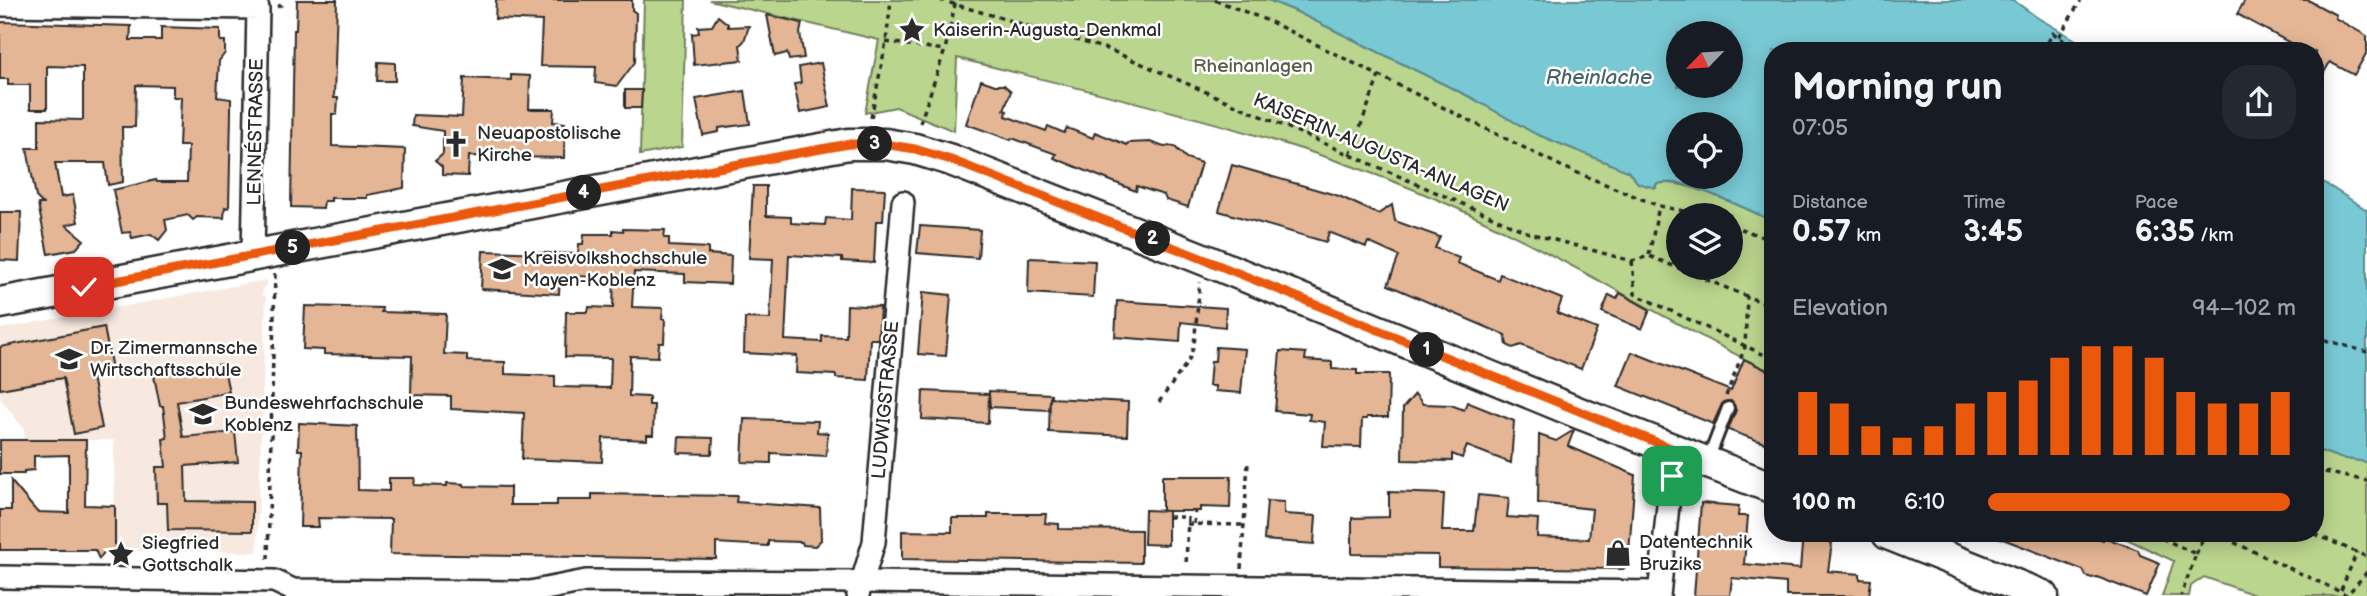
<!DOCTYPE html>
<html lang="en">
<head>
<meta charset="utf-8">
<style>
	:root { --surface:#171b24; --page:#242831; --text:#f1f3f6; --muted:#9ea1a6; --accent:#ea580c }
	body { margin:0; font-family:"Balsamiq Sans",sans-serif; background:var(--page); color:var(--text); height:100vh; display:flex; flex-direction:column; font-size:26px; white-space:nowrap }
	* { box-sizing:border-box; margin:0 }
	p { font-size:23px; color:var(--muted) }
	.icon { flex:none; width:38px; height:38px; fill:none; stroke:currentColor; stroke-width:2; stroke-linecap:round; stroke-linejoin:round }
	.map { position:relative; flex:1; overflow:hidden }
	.panel { position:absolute; left:1764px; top:42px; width:560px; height:500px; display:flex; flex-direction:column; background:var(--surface); border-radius:28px; box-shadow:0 4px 18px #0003 }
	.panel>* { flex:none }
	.needle { width:46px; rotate:245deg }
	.buttons { position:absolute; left:1666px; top:21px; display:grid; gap:14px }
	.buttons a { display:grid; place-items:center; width:77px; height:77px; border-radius:50%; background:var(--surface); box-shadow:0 4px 18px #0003; font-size:35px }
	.pin { position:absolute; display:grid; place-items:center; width:60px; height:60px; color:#fff; margin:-30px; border-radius:14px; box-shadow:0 4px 10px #0006 }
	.km { position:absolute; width:35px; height:35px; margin:-18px; border-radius:50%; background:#222; color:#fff; font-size:19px; line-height:35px; text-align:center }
	.round { display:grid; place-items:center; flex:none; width:74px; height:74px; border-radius:28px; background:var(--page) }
	.overview { display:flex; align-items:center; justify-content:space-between; height:119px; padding:0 28px }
	h1 { font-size:38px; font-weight:600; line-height:52px }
	.metrics { display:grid; grid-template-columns:repeat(3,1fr); gap:10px; height:119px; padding:7px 28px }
	.metrics div { display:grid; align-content:center }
	.metrics b { font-size:30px; font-weight:600 }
	.metrics small { font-size:19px; font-weight:400 }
	.metrics p { font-size:19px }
	.chart { height:196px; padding:14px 28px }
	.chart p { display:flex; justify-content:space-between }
	.chart svg { width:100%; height:126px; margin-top:7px; stroke:var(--accent); stroke-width:6 }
	ul { padding:0 28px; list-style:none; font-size:23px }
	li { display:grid; grid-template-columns:112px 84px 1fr; align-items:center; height:52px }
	li i { height:18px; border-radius:9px; background:var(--accent) }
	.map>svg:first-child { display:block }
</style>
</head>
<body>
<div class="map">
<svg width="2367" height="596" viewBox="0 0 2367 596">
	<rect width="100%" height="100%" fill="#fff"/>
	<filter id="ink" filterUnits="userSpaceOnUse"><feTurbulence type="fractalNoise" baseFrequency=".0143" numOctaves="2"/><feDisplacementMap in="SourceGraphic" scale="14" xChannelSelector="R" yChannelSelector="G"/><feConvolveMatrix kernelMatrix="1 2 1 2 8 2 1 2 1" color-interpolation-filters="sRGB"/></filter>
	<g filter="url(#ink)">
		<!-- built -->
		<path fill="#f7e9df" d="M267 280V286L263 287 262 296 266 297 257 552 115 551 114 440H25L24 429 0 398V329Z"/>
		<!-- green -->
		<g fill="#bad58d" stroke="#72805c" stroke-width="2" fill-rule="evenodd">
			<path d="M644 0H686L682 147 640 155Z"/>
			<path d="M709 0H1268L1293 10 1470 97 1536 134 1628 171 1638 183 1656 188V184C1683 177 1742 207 1768 219L1773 223V373C1652 314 1539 241 1415 190 1268 130 1111 97 957 58L954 131 896 107 865 113 879 40ZM1678 215H1731V268H1678Z"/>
			<path d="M2315 449 2340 458 2367 462V596H2258L2204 577 2191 586 2189 596H2162L2174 561 2116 534H2315Z"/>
		</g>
		<!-- water -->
		<g fill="#79c9d4" stroke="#5a8a90" stroke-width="2" fill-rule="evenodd">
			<path d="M1268 0H2013L2038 18 2095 51H1773V223C1761 213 1696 187 1679 183 1671 182 1664 182 1656 184L1655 188 1638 183 1628 171 1536 134 1470 97 1293 10ZM1678 33H1731V86H1678ZM1678 124H1731V177H1678Z"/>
			<path d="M2315 177 2367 210V462L2340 458 2315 449Z"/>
		</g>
		<!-- building -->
		<g fill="#e4b695" stroke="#2b2b2b" stroke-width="2">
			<path d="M297 0H337L334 98H338L337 114H332V146L405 149 404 188 367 195V198H331V201H324L323 208 291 207 294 30H296Z"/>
			<path d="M496 0H632V10L636 13 635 62 617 86 595 83 596 67 540 66 542 21 495 19Z"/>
			<path d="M2245 0H2308L2336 15 2335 18 2367 36V52L2354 75 2330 62 2315 88V51H2305L2237 14Z"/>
			<path d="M767 15 802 23 800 33 804 58 789 60 787 53 775 56Z"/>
			<path d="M718 16 728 24V27L749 26 744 41 740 45 742 60 694 65 692 34 699 33 698 27 712 26Z"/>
			<path d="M0 22 131 26 130 40H161V27L220 29V41H225V53L219 61 217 97 231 99V113L229 208 225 207 224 218 197 217 193 220 188 215 165 220 167 230 159 240 151 234 132 238 130 232 122 233 113 190 156 180 157 182H187L188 146H179L181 97H173V86L136 85 135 127H122L123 182 108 185 105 163H55L61 197 73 195 78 222 66 225 84 240 76 249 48 254 38 204H43L36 197 27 148H39V119L83 120V67L47 66V109H30V85H8V79H0Z"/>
			<path d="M378 62 395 63V81H377Z"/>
			<path d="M821 63 830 107 800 113 794 84 801 83 799 67Z"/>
			<path d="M511 75 530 76 529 109H554L553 122 565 123 564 158 469 156 468 176 442 175V167L435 161 443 154V131L412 126 413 115 462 117 464 78 511 80Z"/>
			<path d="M981 80 995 85H1004L1011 91 1004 110 1007 111 1006 116 1046 131 1048 126 1064 133 1067 128 1093 138 1095 132 1127 145 1128 143 1150 142 1164 147 1170 146 1175 147 1186 158 1201 163 1188 207 1166 200 1164 195 1151 191 1137 186 1136 191 1054 158 1056 154 1012 138 1011 140 966 124Z"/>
			<path d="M625 90H642L641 108H625Z"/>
			<path d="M745 91 750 124 719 128V132L703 135 696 99Z"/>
			<path d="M1232 165 1339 196 1378 214 1392 205 1395 221 1440 237 1435 248 1459 258 1457 263 1498 280 1500 274 1562 299 1557 313 1597 329 1581 369 1521 345 1513 348 1507 345 1505 335 1388 285 1399 256 1368 242 1366 247 1329 232 1326 242 1219 211Z"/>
			<path d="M753 186H766V216L791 217V223L825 225 826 218 851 220 852 188 885 189 883 221H876L874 263 842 261V258L789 255 785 340 822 342V336L846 337 847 305 880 307 878 339H870L868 380 836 378V375L796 373 797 356 744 353 745 318 770 319 773 259 749 258Z"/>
			<path d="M0 212H21L19 261 0 260Z"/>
			<path d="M920 226 980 230 978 258 917 253Z"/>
			<path d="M623 229 665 230 664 238H669V246L708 248V254L731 256 730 284 685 282V274L634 272 632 307 663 308 662 319H665L664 343H659L658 357 630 356 629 396 649 397V405H654L653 435H647V440L603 438 602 462 522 459 524 413 451 409V396L411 395 412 356 324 354V350L303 349 305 306 382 308 381 312 446 314 444 354 467 355V361L505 362V374L555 376V387L610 388 611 358 565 357 566 312H588L589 307 613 308 614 277 560 276 559 294 481 289 483 251 578 254 579 244H583L584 234H613V230L623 231Z"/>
			<path d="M1029 258 1095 261 1093 297 1028 293Z"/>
			<path d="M923 292 951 295 946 356 918 354Z"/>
			<path d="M1620 293 1650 310 1642 329 1602 312 1609 295 1617 299Z"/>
			<path d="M1117 301 1226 308 1225 327 1181 322 1180 342 1115 337Z"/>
			<path d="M104 327 112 369 91 372 102 428 74 434 63 378 0 389V347Z"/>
			<path d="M1216 347 1245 349 1241 393 1215 391V386H1209L1211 361H1215Z"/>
			<path d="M1280 351 1306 353 1305 360 1332 362V369L1357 370V374H1389L1388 417H1367V419H1362L1361 447 1323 446 1325 422 1309 420 1310 414 1275 411Z"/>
			<path d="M1632 352 1731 391 1744 359 1773 373V446L1728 430 1736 410 1731 401 1723 402 1713 424 1618 386Z"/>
			<path d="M223 364 229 392 177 402 183 437 235 432 238 462 185 466 186 501 252 502V531L168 530 167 503H157L156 467H166L163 439 167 438 163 406H160L154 376Z"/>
			<path d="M923 391 989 394V391L1051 394 1049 410 990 407 989 394 988 423 922 419Z"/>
			<path d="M1415 394 1423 404 1451 405 1464 410 1467 402 1514 421 1511 463 1467 446 1462 458 1452 454V461L1402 460 1403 408Z"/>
			<path d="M1050 398 1128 402 1127 436 1049 432Z"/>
			<path d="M744 419 818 421 817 432 828 433 826 456 771 453V463L742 462Z"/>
			<path d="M299 423 357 426 358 490 389 491V478H415L414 485 447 486V483L464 484V486L510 487V505H557V500H592V494L737 496 736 502 820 508 821 540 815 546 803 545 802 542 768 541V546L716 543V559L390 554 391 519 318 518 319 527H300L302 450H298Z"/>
			<path d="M1574 430 1568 446 1635 475 1628 565 1623 569 1438 567V555L1352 554V518L1389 517V492L1444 494 1442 531H1474L1478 495 1509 498 1507 517 1538 519 1537 537 1589 539 1592 509 1538 503 1539 435 1556 441Z"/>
			<path d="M679 437 713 438 712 454 678 453Z"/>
			<path d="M0 440H86L85 505 115 506V551H105L99 559 95 550H0V510H11V481L37 512 69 513V455L34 456V470L24 471V474H0Z"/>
			<path d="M1162 476H1231L1230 508 1200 507V511H1162Z"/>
			<path d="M1267 501 1284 502V514L1316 516 1314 544 1264 540Z"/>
			<path d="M1701 503 1739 506 1738 516H1748L1744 564 1800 569 1803 534H1807L1832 543 1828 571 1860 574V579L1871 580 1869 596H1786V583L1732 578 1730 596H1694Z"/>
			<path d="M1145 510 1168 511V545L1144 544Z"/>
			<path d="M988 514H1046L1045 523 1059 524V529L1141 530V563L902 559V531L952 532V518H988Z"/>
			<path d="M1990 534H2086L2103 540 2104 537 2138 550 2140 555 2160 563 2146 596 2097 577 2092 578 2086 576 2083 570Z"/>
		</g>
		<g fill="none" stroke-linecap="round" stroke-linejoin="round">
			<defs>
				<path id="lane" d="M1708 460 1728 408"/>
				<g id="street">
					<path d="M0 5 258 8 253 255"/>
					<path d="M0 577 274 581 293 590 530 592 586 581 862 582 1658 592"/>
					<path d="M858 595 874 542 903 202"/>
					<path d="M1659 596 1670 485 1678 451"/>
				</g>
				<g id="secondary">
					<path d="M0 303 782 156 849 144H885L915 149 951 160 1203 259 1579 413 1773 488"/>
					<path d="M1888 534 2043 596"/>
				</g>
			</defs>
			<!-- lane casing -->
			<use href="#lane" stroke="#2b2b2b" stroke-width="16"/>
			<!-- street casing -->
			<use href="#street" stroke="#2b2b2b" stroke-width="26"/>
			<!-- secondary casing -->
			<use href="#secondary" stroke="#2b2b2b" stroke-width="35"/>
			<!-- path -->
			<g stroke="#2b2b2b" stroke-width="3.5" stroke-dasharray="5 5" stroke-linecap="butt">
				<path d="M940 0 1110 50 1529 233 1632 261 1649 256 1773 307"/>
				<path d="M1215 0 1271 22 1563 167 1659 206 1704 215"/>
				<path d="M277 7 281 5V0"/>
				<path d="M2059 37 2081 0"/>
				<path d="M886 42 945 50"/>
				<path d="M2043 51 2053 33 2063 40 2056 51"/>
				<path d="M871 118 886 42 891 0"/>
				<path d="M920 123 945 50 956 0"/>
				<path d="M1350 155 1379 76"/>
				<path d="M1731 225 1773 241"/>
				<path d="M1649 255 1659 206"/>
				<path d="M1632 261 1635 294 1773 359"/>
				<path d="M2315 337 2367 352"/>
				<path d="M1726 396 1745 347 1747 296"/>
				<path d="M1159 402 1189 360 1194 345 1200 282"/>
				<path d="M2315 470 2367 481"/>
				<path d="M1168 517H1188L1186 566"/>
				<path d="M1187 524 1243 525"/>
				<path d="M1194 524 1195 511"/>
				<path d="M2153 534 2196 554 2181 596"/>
				<path d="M2216 534 2347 595 2367 572"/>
				<path d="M2315 534 2367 557"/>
				<path d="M2196 554 2205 534"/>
				<path d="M268 559 275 274"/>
				<path d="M1241 569 1248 463"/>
				<path d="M2341 590 2357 552"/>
			</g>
			<!-- lane -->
			<use href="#lane" stroke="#fff" stroke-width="10"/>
			<!-- street -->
			<use href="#street" stroke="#fff" stroke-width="21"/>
			<!-- secondary -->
			<use href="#secondary" stroke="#fff" stroke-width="30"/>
		</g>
	</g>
	<g fill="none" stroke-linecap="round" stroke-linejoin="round" filter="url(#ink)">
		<defs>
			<path id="route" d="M84 287 782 156 849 144H884L915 149 951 160 1203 259 1678 451 1672 476"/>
		</defs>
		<!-- route casing -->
		<use href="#route" stroke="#fff" stroke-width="14"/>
		<!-- route -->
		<use href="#route" stroke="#ea580c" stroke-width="9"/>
	</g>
	<!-- icons -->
	<defs>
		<symbol id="sight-bare" viewBox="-9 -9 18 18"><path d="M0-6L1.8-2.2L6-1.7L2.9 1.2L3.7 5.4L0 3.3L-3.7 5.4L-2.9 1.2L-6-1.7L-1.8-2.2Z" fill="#2b2b2b" stroke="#fff" stroke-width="2.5" paint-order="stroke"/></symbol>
		<symbol id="church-bare" viewBox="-9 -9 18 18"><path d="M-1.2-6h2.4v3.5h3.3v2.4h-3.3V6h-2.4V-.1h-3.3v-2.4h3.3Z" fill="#2b2b2b" stroke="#fff" stroke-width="2.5" paint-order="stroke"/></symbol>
		<symbol id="university-bare" viewBox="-9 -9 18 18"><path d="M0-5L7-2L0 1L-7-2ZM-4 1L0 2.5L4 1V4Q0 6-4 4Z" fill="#2b2b2b" stroke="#fff" stroke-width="2.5" paint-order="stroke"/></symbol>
		<symbol id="school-bare" viewBox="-9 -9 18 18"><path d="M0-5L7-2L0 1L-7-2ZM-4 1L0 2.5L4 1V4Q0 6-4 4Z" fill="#2b2b2b" stroke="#fff" stroke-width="2.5" paint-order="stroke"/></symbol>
		<symbol id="shop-bare" viewBox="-9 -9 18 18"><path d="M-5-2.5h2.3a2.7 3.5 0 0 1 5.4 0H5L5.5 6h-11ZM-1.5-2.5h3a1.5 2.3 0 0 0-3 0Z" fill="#2b2b2b" stroke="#fff" stroke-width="2.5" paint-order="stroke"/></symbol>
	</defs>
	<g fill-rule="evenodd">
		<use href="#sight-bare" x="893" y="11" width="38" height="38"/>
		<use href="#church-bare" x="437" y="125" width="38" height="38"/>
		<use href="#university-bare" x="483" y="250" width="38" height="38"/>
		<use href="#school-bare" x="50" y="340" width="38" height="38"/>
		<use href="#university-bare" x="184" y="395" width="38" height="38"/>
		<use href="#shop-bare" x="1599" y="534" width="38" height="38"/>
		<use href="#sight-bare" x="102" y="535" width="38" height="38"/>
	</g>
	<g text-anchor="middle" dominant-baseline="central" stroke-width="5" stroke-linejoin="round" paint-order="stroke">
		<!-- poi labels -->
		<g font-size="19" fill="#2b2b2b" stroke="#fff" text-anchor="start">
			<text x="933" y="30">Kaiserin-Augusta-Denkmal</text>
			<text x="477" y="133">Neuapostolische<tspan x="477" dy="22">Kirche</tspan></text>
			<text x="523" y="258">Kreisvolkshochschule<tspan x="523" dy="22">Mayen-Koblenz</tspan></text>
			<text x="90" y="348">Dr. Zimermannsche<tspan x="90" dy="22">Wirtschaftsschule</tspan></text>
			<text x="224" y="403">Bundeswehrfachschule<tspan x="224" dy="22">Koblenz</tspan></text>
			<text x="1639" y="542">Datentechnik<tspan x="1639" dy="22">Bruziks</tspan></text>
			<text x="142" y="543">Siegfried<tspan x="142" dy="22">Gottschalk</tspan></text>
		</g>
		<!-- park labels -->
		<g font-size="19" fill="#565e48" stroke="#fff">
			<text x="1253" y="66">Rheinanlagen</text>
		</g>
		<!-- street labels -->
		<g font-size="19" fill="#2b2b2b" stroke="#fff">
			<text transform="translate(256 132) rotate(-89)">LENNÉSTRASSE</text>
			<text transform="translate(1381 153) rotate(23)">KAISERIN-AUGUSTA-ANLAGEN</text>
			<text transform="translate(886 400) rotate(-85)">LUDWIGSTRASSE</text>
		</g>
		<!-- water labels -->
		<g font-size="21" font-style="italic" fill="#466266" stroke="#fff">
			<text x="1599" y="77">Rheinlache</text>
		</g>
	</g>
</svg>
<div class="buttons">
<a><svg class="needle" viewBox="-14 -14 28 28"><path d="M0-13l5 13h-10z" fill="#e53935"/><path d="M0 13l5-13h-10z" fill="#9ea1a6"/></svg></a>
<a><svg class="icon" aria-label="locate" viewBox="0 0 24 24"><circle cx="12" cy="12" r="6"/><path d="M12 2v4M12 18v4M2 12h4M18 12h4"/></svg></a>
<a><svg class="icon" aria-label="layers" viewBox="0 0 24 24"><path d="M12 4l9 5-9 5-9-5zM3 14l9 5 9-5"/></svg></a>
</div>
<div class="pin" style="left:1672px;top:476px;background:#1e9e55"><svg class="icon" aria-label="arrive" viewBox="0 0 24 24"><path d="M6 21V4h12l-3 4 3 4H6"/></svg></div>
<div class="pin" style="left:84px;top:287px;background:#d93025"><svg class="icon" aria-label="check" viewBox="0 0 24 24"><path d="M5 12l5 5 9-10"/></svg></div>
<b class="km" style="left:1427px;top:350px">1</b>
<b class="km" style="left:1153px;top:239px">2</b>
<b class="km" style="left:875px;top:144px">3</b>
<b class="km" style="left:584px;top:193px">4</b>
<b class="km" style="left:293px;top:248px">5</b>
<section class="panel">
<div class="overview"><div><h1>Morning run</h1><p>07:05</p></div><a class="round"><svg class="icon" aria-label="share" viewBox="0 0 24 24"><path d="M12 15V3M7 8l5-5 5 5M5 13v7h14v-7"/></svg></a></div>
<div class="metrics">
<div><p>Distance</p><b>0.57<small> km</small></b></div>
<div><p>Time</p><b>3:45</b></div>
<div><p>Pace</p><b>6:35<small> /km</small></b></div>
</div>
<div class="chart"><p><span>Elevation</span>94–102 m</p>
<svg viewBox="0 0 160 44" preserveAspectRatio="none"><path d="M5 44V22M15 44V26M25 44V34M35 44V38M45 44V34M55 44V26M65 44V22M75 44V18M85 44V10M95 44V6M105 44V6M115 44V10M125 44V22M135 44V26M145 44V26M155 44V22"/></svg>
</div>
<ul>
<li><b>100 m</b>6:10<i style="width:98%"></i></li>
</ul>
</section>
</div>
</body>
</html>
